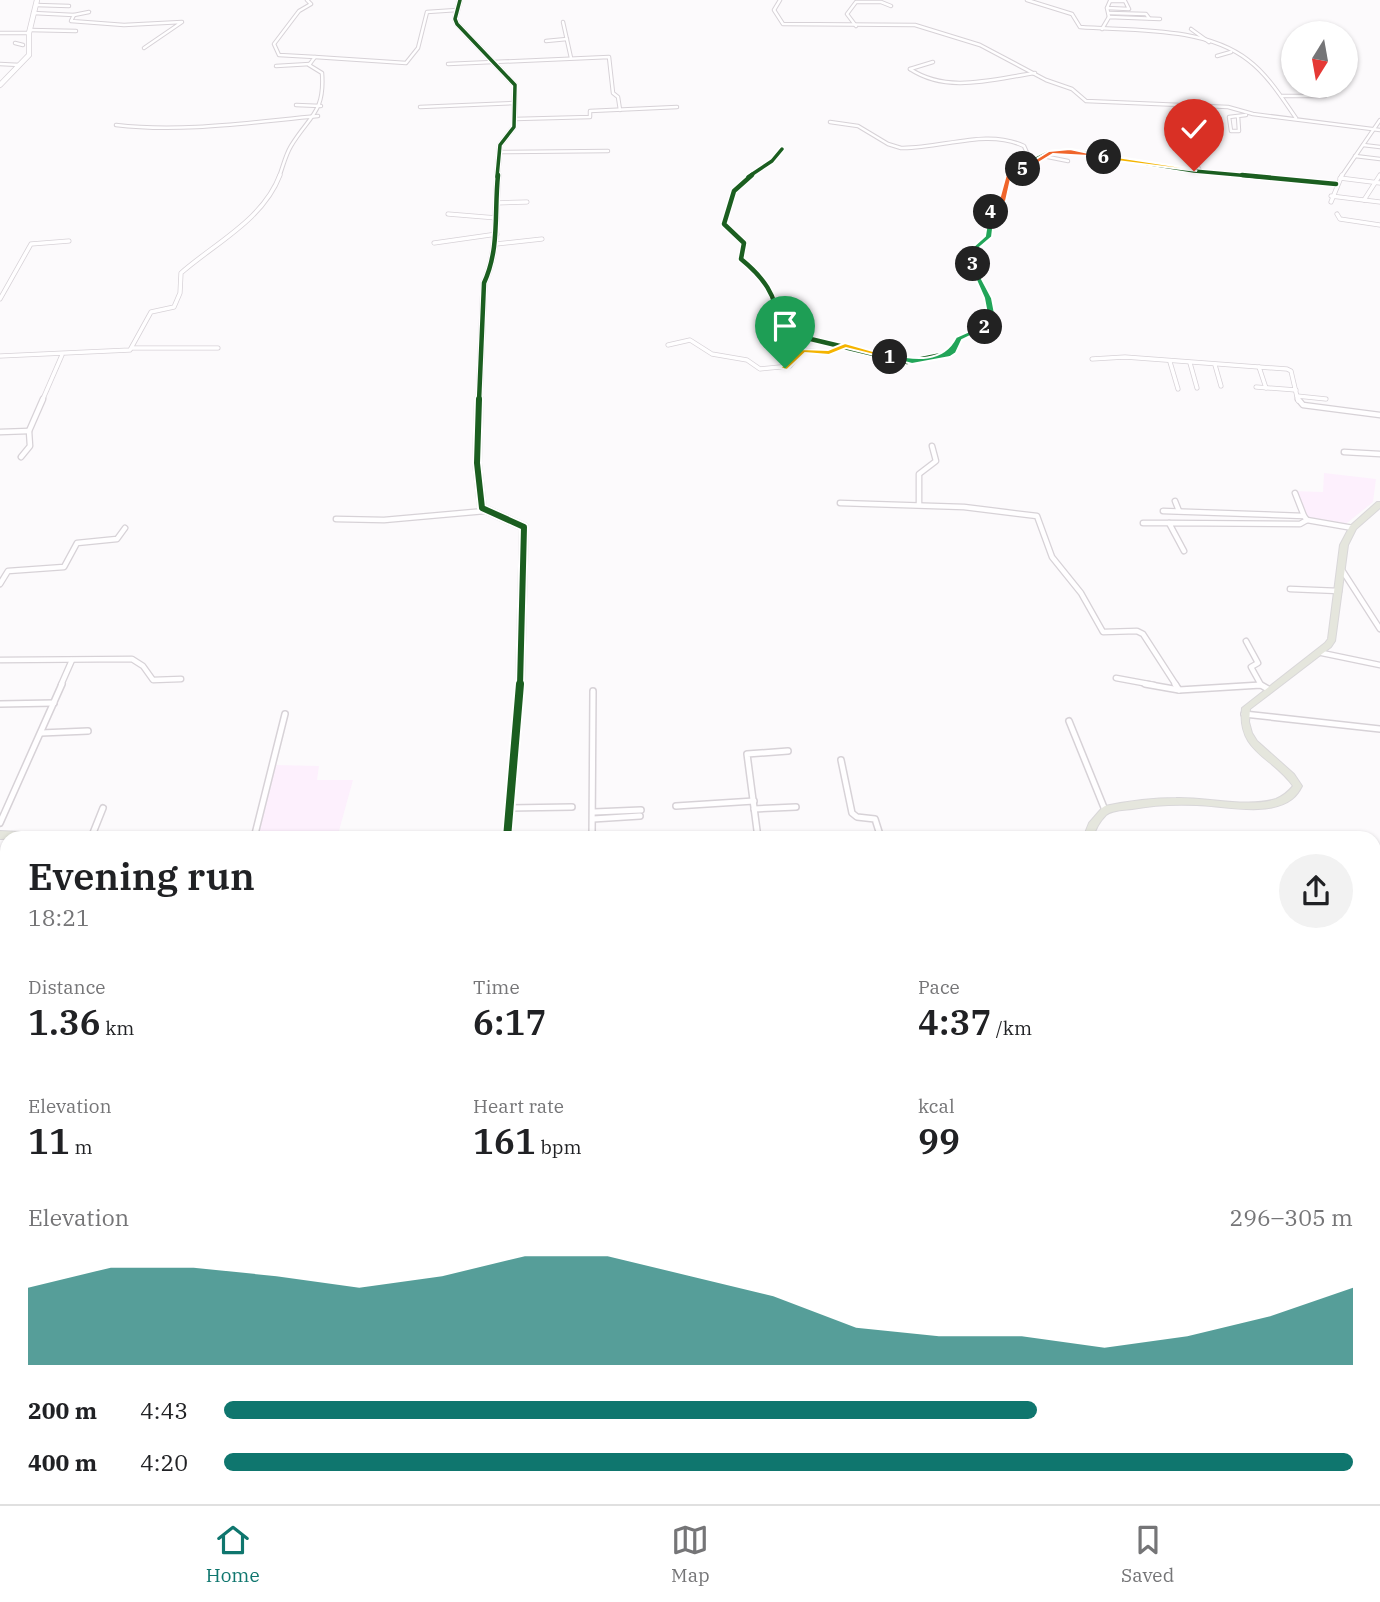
<!DOCTYPE html>
<html lang="en">
<head>
<meta charset="utf-8">
<style>
	:root { --surface:#fff; --page:#f2f2f2; --text:#202124; --muted:#757577; --line:#e0e0e0; --accent:#0f766e }
	body { margin:0; font-family:"IBM Plex Serif",serif; background:var(--page); color:var(--text); height:100vh; display:flex; flex-direction:column; font-size:26px; white-space:nowrap }
	* { box-sizing:border-box; margin:0 }
	p { font-size:23px; color:var(--muted) }
	.icon { flex:none; width:38px; height:38px; fill:none; stroke:currentColor; stroke-width:2; stroke-linecap:round; stroke-linejoin:round }
	.map { position:relative; flex:1; overflow:hidden }
	.side { position:absolute; left:0px; top:831px; width:1381px; height:674px; display:flex; flex-direction:column; background:var(--surface); border-radius:21px 21px 0 0; box-shadow:0 2px 5px #0004 }
	.side>* { flex:none }
	.needle { width:46px; rotate:191deg }
	.controls { position:absolute; left:1281px; top:21px; display:grid; gap:14px }
	.controls a { display:grid; place-items:center; width:77px; height:77px; border-radius:50%; background:var(--surface); box-shadow:0 2px 5px #0004; font-size:35px }
	.pin { position:absolute; display:grid; place-items:center; width:60px; height:60px; color:#fff; margin:-72px -30px; border-radius:50% 50% 50% 0; rotate:-45deg; box-shadow:0 0 7px #0007 }
	.pin .icon { rotate:45deg }
	.km { position:absolute; width:35px; height:35px; margin:-18px; border-radius:50%; background:#222; color:#fff; font-size:19px; line-height:35px; text-align:center }
	.round { display:grid; place-items:center; flex:none; width:74px; height:74px; border-radius:37px; background:var(--page) }
	.summary { display:flex; align-items:center; justify-content:space-between; height:119px; padding:0 28px }
	h1 { font-size:38px; font-weight:600; line-height:52px }
	.stats { display:grid; grid-template-columns:repeat(3,1fr); gap:10px; height:119px; padding:7px 28px }
	.stats div { display:grid; align-content:center }
	.stats b { font-size:35px; font-weight:600 }
	.stats small { font-size:19px; font-weight:400 }
	.stats p { font-size:19px }
	.chart { height:196px; padding:14px 28px }
	.chart p { display:flex; justify-content:space-between }
	.chart svg { width:100%; height:126px; margin-top:7px; fill:var(--accent); opacity:.7 }
	ul { padding:0 28px; list-style:none; font-size:23px }
	li { display:grid; grid-template-columns:112px 84px 1fr; align-items:center; height:52px }
	li i { height:18px; border-radius:9px; background:var(--accent) }
	.dock { display:flex; justify-content:space-around; align-items:center; height:98px; border-top:2px solid var(--line); background:var(--surface); font-size:19px; color:var(--muted) }
	.dock a { display:grid; justify-items:center; gap:4px }
	.dock .on { color:var(--accent) }
	.map>svg:first-child { display:block }
</style>
</head>
<body>
<div class="map">
<svg width="1380" height="1504" viewBox="0 0 1380 1504">
	<rect width="100%" height="100%" fill="#fcfafc"/>
	<!-- built -->
	<g fill="#fdf0fd">
		<path d="M1324 473 1376 479 1373 502 1342 527 1306 520 1292 491 1323 492Z"/>
		<path d="M275 765 319 766 317 780H353L337 838H255Z"/>
	</g>
	<!-- forest -->
	<g fill="#e0e4c6">
		<path d="M7 870V963L2 972 4 978 7 976V1018L0 1021V886Z"/>
		<path d="M1374 1059 1380 1063V1504H884V1498H1374Z"/>
	</g>
	<g fill="none" stroke-linecap="round" stroke-linejoin="round">
		<!-- stream-far1 -->
		<path stroke="#f8d9f8" stroke-width="2" d="M0 992 7 987"/>
		<!-- stream -->
		<path stroke="#f8d9f8" stroke-width="2.5" d="M1374 1112H1380"/>
		<defs>
			<g id="street-far4">
				<path d="M780 0 774 10 783 24 915 25 980 45 1046 80 1072 89 1086 101 1228 107 1253 114 1380 130"/>
				<path d="M1027 0 1072 14 1080 27C1133 31 1204 26 1248 60 1268 75 1282 98 1296 118"/>
				<path d="M1110 1H1125L1129 9 1107 8Z"/>
				<path d="M36 5 69 6"/>
				<path d="M1107 8 1109 17"/>
				<path d="M33 13 74 15 71 21 124 25 182 22 144 48"/>
				<path d="M1109 13 1146 14 1149 18"/>
				<path d="M74 15 89 12"/>
				<path d="M563 22 571 58"/>
				<path d="M856 26 847 14 856 2H881L891 6"/>
				<path d="M1102 29 1109 17 1160 19"/>
				<path d="M1191 29 1209 42"/>
				<path d="M30 30 76 31"/>
				<path d="M0 33H29"/>
				<path d="M546 41 567 39"/>
				<path d="M15 43 23 45"/>
				<path d="M1217 56 1231 52"/>
				<path d="M315 57 406 63 418 48 427 12 457 10"/>
				<path d="M0 64 20 65"/>
				<path d="M448 64 609 57 613 93 618 97 620 110"/>
				<path d="M276 66 310 64"/>
				<path d="M910 69C948 94 993 79 1035 73"/>
				<path d="M910 69 933 62"/>
				<path d="M1282 96H1325"/>
				<path d="M296 105 321 106"/>
				<path d="M420 107 515 103"/>
				<path d="M1238 116 1239 131H1231L1229 117 1246 115"/>
				<path d="M515 119 590 117V111L677 107"/>
				<path d="M830 122 858 126 888 144 901 148C942 149 986 128 1024 146L1028 155 1036 159"/>
				<path d="M116 125C182 133 252 122 318 116"/>
				<path d="M1363 145 1380 147"/>
				<path d="M500 152 608 151"/>
				<path d="M1043 156 1068 161"/>
				<path d="M1355 156 1380 159"/>
				<path d="M1195 161 1200 171"/>
				<path d="M1016 164 1033 165"/>
				<path d="M279 177C283 167 285 156 291 146 309 116 325 113 322 73L309 65 315 57 279 55 274 44 299 11 311 4 307 0"/>
				<path d="M748 177 772 161 782 149"/>
				<path d="M1008 177 1009 173 1029 168 1036 159 1048 153 1070 151 1194 171 1261 177"/>
				<path d="M1341 177 1380 120"/>
			</g>
			<g id="street-far3">
				<path d="M752 175 734 191 724 224 744 243 741 259C763 277 777 295 778 324L798 336 907 362 951 353 959 339 992 322 988 298 968 254 988 237 991 213 1002 201 1008 175"/>
				<path d="M1242 175 1336 184"/>
				<path d="M1340 178 1380 183"/>
				<path d="M1331 196 1380 202"/>
				<path d="M1364 200 1380 175"/>
				<path d="M1331 202 1342 175"/>
				<path d="M496 203 527 202"/>
				<path d="M448 214 497 218"/>
				<path d="M1337 214 1340 219 1380 225"/>
				<path d="M434 243 497 234"/>
				<path d="M496 244 542 239"/>
				<path d="M0 299 31 244 69 241"/>
				<path d="M668 345 690 340 712 354 747 360 760 369 790 366 803 350 829 353 845 346"/>
				<path d="M132 348H218"/>
				<path d="M0 356 130 350 151 312 174 307 180 293 181 273C215 243 263 220 280 175"/>
				<path d="M1092 359 1125 357 1287 369 1291 371 1298 401"/>
				<path d="M1170 362 1178 389"/>
				<path d="M1190 363 1197 388"/>
				<path d="M1215 365 1221 386"/>
				<path d="M1259 367 1266 388"/>
				<path d="M1256 387 1296 390"/>
				<path d="M1297 396 1326 399"/>
				<path d="M42 401 62 355"/>
			</g>
			<g id="street-far2">
				<path d="M1298 399 1303 405 1380 415"/>
				<path d="M0 432 29 431"/>
				<path d="M1344 452 1380 454"/>
				<path d="M21 457 30 446 29 431 43 399"/>
				<path d="M1295 493 1304 516"/>
				<path d="M1175 501 1179 511"/>
				<path d="M840 503 964 507 1037 516 1052 557 1081 593 1103 632 1137 631 1143 634 1176 685"/>
				<path d="M919 505V474L936 461 932 446"/>
				<path d="M1163 511 1304 516 1307 520"/>
				<path d="M336 519 384 520 485 511"/>
				<path d="M1143 523H1169"/>
				<path d="M1184 551 1169 523 1300 524 1307 520 1353 528"/>
				<path d="M1342 570 1380 629"/>
				<path d="M0 584 8 571 64 567 77 543 117 539 125 528"/>
				<path d="M1290 589 1339 591"/>
				<path d="M1246 641 1258 663 1251 667 1261 685"/>
				<path d="M1322 653 1380 665"/>
				<path d="M0 660 132 659 143 666 153 680 181 679"/>
				<path d="M1116 678 1154 685"/>
				<path d="M61 685 72 660"/>
				<path d="M1257 685H1261"/>
			</g>
			<g id="street-far1">
				<path d="M1145 684 1179 690"/>
				<path d="M1175 684 1179 690 1261 685 1268 689"/>
				<path d="M0 704 54 703"/>
				<path d="M1244 714 1380 729"/>
				<path d="M1069 721 1105 810"/>
				<path d="M41 733 88 731"/>
				<path d="M841 760 852 813 857 817 875 819 881 838"/>
				<path d="M676 806 754 801"/>
				<path d="M509 808 572 807"/>
				<path d="M754 809 796 807"/>
				<path d="M594 812 641 810"/>
				<path d="M593 819 640 816"/>
				<path d="M0 823 62 684"/>
				<path d="M91 838 103 808"/>
				<path d="M254 838 285 714"/>
				<path d="M592 838 593 691"/>
				<path d="M758 838 747 754 788 751"/>
				<path d="M1374 860 1380 861"/>
				<path d="M1374 1037 1380 1038"/>
			</g>
			<g id="street">
				<path d="M729 1498 730 1504"/>
				<path d="M388 1504 389 1498"/>
			</g>
			<g id="secondary-far4">
				<path d="M460 0 455 19 457 24 515 85 514 127 500 145 497 177"/>
				<path d="M0 85 29 55V33L37 0"/>
			</g>
			<path id="secondary-far3" d="M479 401 484 283C500 248 494 213 498 175"/>
			<path id="secondary-far2" d="M479 399 477 463 482 508 524 527 520 685"/>
			<path id="secondary-far1" d="M507 838 520 684"/>
			<path id="secondary" d="M0 1472 7 1467"/>
			<g id="primary">
				<path d="M1377 502H1380V508L1356 529 1348 545 1335 641 1331 647 1250 709 1249 722 1252 733 1257 741 1294 774 1302 786C1300 790 1296 796 1292 799 1269 817 1224 806 1197 805 1175 804 1153 805 1132 809 1124 810 1112 810 1106 815 1099 822 1095 830 1093 838H1083L1089 823 1102 808 1105 806C1129 801 1152 798 1176 798 1206 797 1248 808 1276 799 1283 796 1288 792 1293 786 1272 756 1237 752 1242 708L1325 643 1328 639 1340 545 1350 526Z"/>
				<path d="M0 831 64 834 67 835 69 838 0 839Z"/>
			</g>
		</defs>
		<!-- street-far4 casing -->
		<use href="#street-far4" stroke="#d7d2d7" stroke-width="4.5"/>
		<!-- street-far3 casing -->
		<use href="#street-far3" stroke="#d7d2d7" stroke-width="5"/>
		<!-- street-far2 casing -->
		<use href="#street-far2" stroke="#d7d2d7" stroke-width="7"/>
		<!-- street-far1 casing -->
		<use href="#street-far1" stroke="#d7d2d7" stroke-width="8"/>
		<!-- street casing -->
		<use href="#street" stroke="#d7d2d7" stroke-width="10"/>
		<!-- secondary-far4 casing -->
		<use href="#secondary-far4" stroke="#d7d2d7" stroke-width="6"/>
		<!-- secondary-far3 casing -->
		<use href="#secondary-far3" stroke="#d7d2d7" stroke-width="7"/>
		<!-- secondary-far2 casing -->
		<use href="#secondary-far2" stroke="#d7d2d7" stroke-width="10"/>
		<!-- secondary-far1 casing -->
		<use href="#secondary-far1" stroke="#d7d2d7" stroke-width="11"/>
		<!-- secondary casing -->
		<use href="#secondary" stroke="#d7d2d7" stroke-width="13"/>
		<!-- primary casing -->
		<use href="#primary" stroke="#d9d7d9" stroke-width="2"/>
		<!-- street-far4 -->
		<use href="#street-far4" stroke="#fffeff" stroke-width="2.5"/>
		<!-- street-far3 -->
		<use href="#street-far3" stroke="#fffeff" stroke-width="3.5"/>
		<!-- street-far2 -->
		<use href="#street-far2" stroke="#fffeff" stroke-width="4.5"/>
		<!-- street-far1 -->
		<use href="#street-far1" stroke="#fffeff" stroke-width="5"/>
		<!-- street -->
		<use href="#street" stroke="#fffeff" stroke-width="7"/>
		<!-- secondary-far4 -->
		<use href="#secondary-far4" stroke="#fffeff" stroke-width="4.5"/>
		<!-- secondary-far3 -->
		<use href="#secondary-far3" stroke="#fffeff" stroke-width="5"/>
		<!-- secondary-far2 -->
		<use href="#secondary-far2" stroke="#fffeff" stroke-width="7"/>
		<!-- secondary-far1 -->
		<use href="#secondary-far1" stroke="#fffeff" stroke-width="9"/>
		<!-- secondary -->
		<use href="#secondary" stroke="#fffeff" stroke-width="10"/>
		<!-- primary -->
		<use href="#primary" fill="#e5e6dd" fill-rule="evenodd"/>
		<defs>
			<g id="cycleway-far3">
				<path d="M460 0 455 19 457 24 515 85 514 127 500 145 497 177"/>
				<path d="M748 177 772 161 782 149"/>
				<path d="M1008 177 1009 173 1029 168 1036 159 1048 153 1070 151 1194 171 1261 177"/>
			</g>
			<g id="cycleway-far2">
				<path d="M752 175 734 191 724 224 744 243 741 259C763 277 777 295 778 324L798 336 907 362 951 353 959 339 992 322 988 298 968 254 988 237 991 213 1002 201 1008 175"/>
				<path d="M1242 175 1336 184"/>
				<path d="M479 401 484 283C500 248 494 213 498 175"/>
			</g>
			<path id="cycleway-far1" d="M479 399 477 463 482 508 524 527 520 685"/>
			<path id="cycleway" d="M507 838 520 684"/>
		</defs>
		<!-- cycleway-far3 casing -->
		<use href="#cycleway-far3" stroke="#fff" stroke-width="6"/>
		<!-- cycleway-far2 casing -->
		<use href="#cycleway-far2" stroke="#fff" stroke-width="7"/>
		<!-- cycleway-far1 casing -->
		<use href="#cycleway-far1" stroke="#fff" stroke-width="10"/>
		<!-- cycleway casing -->
		<use href="#cycleway" stroke="#fff" stroke-width="12"/>
		<!-- cycleway-far3 -->
		<use href="#cycleway-far3" stroke="#1b5e20" stroke-width="3.5"/>
		<!-- cycleway-far2 -->
		<use href="#cycleway-far2" stroke="#1b5e20" stroke-width="4.5"/>
		<!-- cycleway-far1 -->
		<use href="#cycleway-far1" stroke="#1b5e20" stroke-width="6"/>
		<!-- cycleway -->
		<use href="#cycleway" stroke="#1b5e20" stroke-width="8"/>
	</g>
	<!-- split-1 -->
	<path fill="#f5b400" stroke="#fff" stroke-width="2" d="M845 343 894 357 890 359 846 348 829 355 805 353 787 370 780 368 800 349 828 350Z"/>
	<!-- split-2 -->
	<path fill="#22a559" stroke="#fff" stroke-width="2" d="M983 325 989 327 962 340 956 353 950 357 912 364 886 357 890 354C915 360 943 363 956 337Z"/>
	<!-- split-3 -->
	<path fill="#22a559" stroke="#fff" stroke-width="2" d="M973 262 992 298 996 319 985 329 981 327 988 319 984 298 969 264Z"/>
	<!-- split-4 -->
	<path fill="#22a559" stroke="#fff" stroke-width="2" d="M989 211 995 212 992 237 972 254 977 264 970 266 965 254 985 236Z"/>
	<!-- split-5 -->
	<path fill="#f0652b" stroke="#fff" stroke-width="2" d="M1021 168 1026 169 1012 174 1006 201 994 214H989L999 200 1007 171Z"/>
	<!-- split-6 -->
	<path fill="#f0652b" stroke="#fff" stroke-width="2" d="M1070 149 1107 157 1053 154 1025 171 1020 169 1049 151Z"/>
	<!-- split-7 -->
	<path fill="#f5b400" stroke="#fff" stroke-width="2" d="M1104 155 1194 169 1197 171 1101 159Z"/>
</svg>
<div class="controls">
<a><svg class="needle" viewBox="-14 -14 28 28"><path d="M0-13l5 13h-10z" fill="#e53935"/><path d="M0 13l5-13h-10z" fill="#757577"/></svg></a>
</div>
<div class="pin" style="left:785px;top:368px;background:#1e9e55"><svg class="icon" aria-label="arrive" viewBox="0 0 24 24"><path d="M6 21V4h12l-3 4 3 4H6"/></svg></div>
<div class="pin" style="left:1194px;top:171px;background:#d93025"><svg class="icon" aria-label="check" viewBox="0 0 24 24"><path d="M5 12l5 5 9-10"/></svg></div>
<b class="km" style="left:890px;top:357px">1</b>
<b class="km" style="left:985px;top:327px">2</b>
<b class="km" style="left:973px;top:264px">3</b>
<b class="km" style="left:991px;top:212px">4</b>
<b class="km" style="left:1023px;top:169px">5</b>
<b class="km" style="left:1104px;top:157px">6</b>
<section class="side">
<div class="summary"><div><h1>Evening run</h1><p>18:21</p></div><a class="round"><svg class="icon" aria-label="share" viewBox="0 0 24 24"><path d="M12 15V3M7 8l5-5 5 5M5 13v7h14v-7"/></svg></a></div>
<div class="stats">
<div><p>Distance</p><b>1.36<small> km</small></b></div>
<div><p>Time</p><b>6:17</b></div>
<div><p>Pace</p><b>4:37<small> /km</small></b></div>
</div>
<div class="stats">
<div><p>Elevation</p><b>11<small> m</small></b></div>
<div><p>Heart rate</p><b>161<small> bpm</small></b></div>
<div><p>kcal</p><b>99</b></div>
</div>
<div class="chart"><p><span>Elevation</span>296–305 m</p>
<svg viewBox="0 0 160 44" preserveAspectRatio="none"><path d="M0 44V17L10 10L20 10L30 13L40 17L50 13L60 6L70 6L80 13L90 20L100 31L110 34L120 34L130 38L140 34L150 27L160 17V44z"/></svg>
</div>
<ul>
<li><b>200 m</b>4:43<i style="width:72%"></i></li>
<li><b>400 m</b>4:20<i style="width:100%"></i></li>
</ul>
</section>
</div>
<nav class="dock">
<a class="on"><svg class="icon" aria-label="home" viewBox="0 0 24 24"><path d="M3 11l9-7 9 7M6 9v11h12V9"/></svg>Home</a>
<a><svg class="icon" aria-label="map" viewBox="0 0 24 24"><path d="M3 6l6-2 6 2 6-2v14l-6 2-6-2-6 2zM9 4v14M15 6v14"/></svg>Map</a>
<a><svg class="icon" aria-label="saved" viewBox="0 0 24 24"><path d="M7 4h10v16l-5-4-5 4z"/></svg>Saved</a>
</nav>
</body>
</html>
